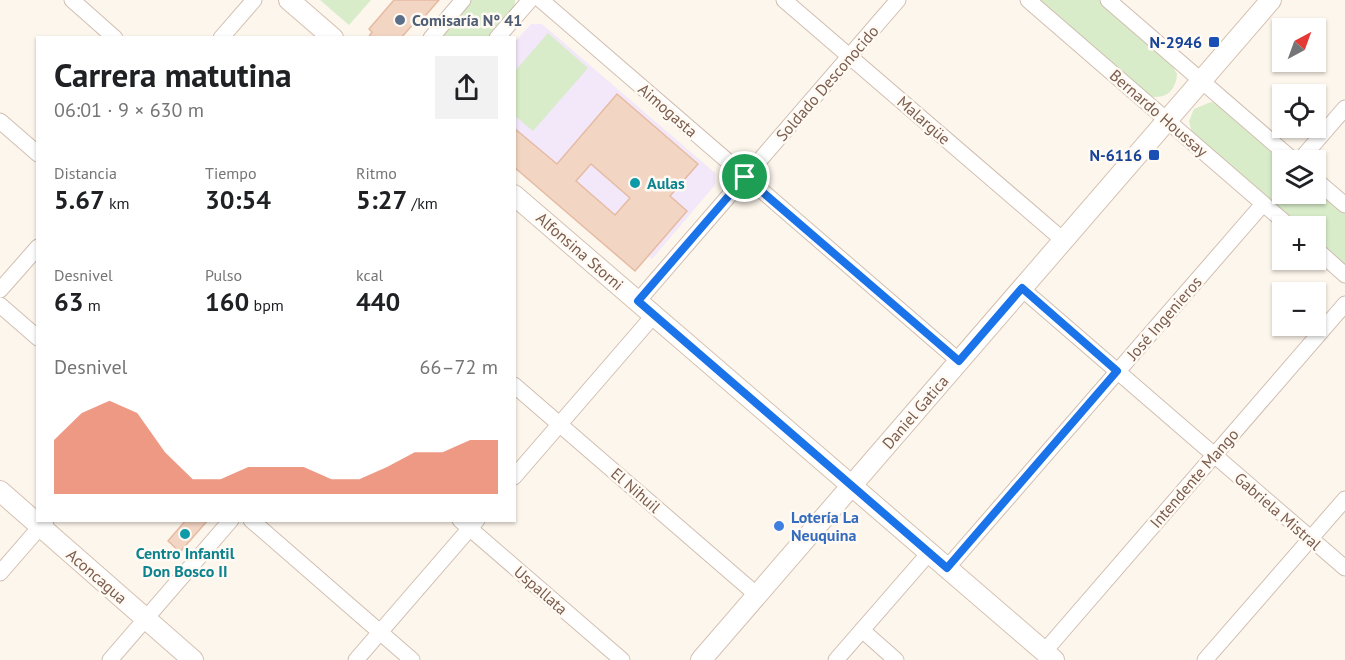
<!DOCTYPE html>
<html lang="es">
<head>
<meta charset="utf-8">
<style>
	:root { --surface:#fff; --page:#f2f2f2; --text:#202124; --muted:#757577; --accent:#e76f51 }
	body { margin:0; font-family:"PT Sans",sans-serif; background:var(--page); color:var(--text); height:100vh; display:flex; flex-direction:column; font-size:22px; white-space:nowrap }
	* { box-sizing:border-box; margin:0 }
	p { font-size:20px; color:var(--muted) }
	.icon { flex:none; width:33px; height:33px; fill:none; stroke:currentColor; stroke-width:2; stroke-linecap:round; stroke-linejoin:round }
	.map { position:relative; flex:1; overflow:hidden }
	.details { position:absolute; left:36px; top:36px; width:480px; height:486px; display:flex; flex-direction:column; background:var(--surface); border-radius:0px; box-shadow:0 2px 4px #0004 }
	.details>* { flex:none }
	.needle { width:39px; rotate:41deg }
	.buttons { position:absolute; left:1272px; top:18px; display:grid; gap:12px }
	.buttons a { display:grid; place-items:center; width:54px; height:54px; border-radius:0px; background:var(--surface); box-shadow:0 2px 4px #0004; font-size:30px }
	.pin { position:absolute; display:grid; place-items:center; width:51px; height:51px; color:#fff; margin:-26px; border:3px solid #fff; border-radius:50%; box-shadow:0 2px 6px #0007 }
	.round { display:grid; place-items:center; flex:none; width:63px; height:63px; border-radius:0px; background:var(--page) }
	.head { display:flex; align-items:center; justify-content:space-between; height:102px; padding:0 18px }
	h1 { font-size:33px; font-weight:700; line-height:45px }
	.figures { display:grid; grid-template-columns:repeat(3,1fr); gap:9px; height:102px; padding:6px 18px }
	.figures div { display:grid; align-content:center }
	.figures b { font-size:26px; font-weight:700 }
	.figures small { font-size:16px; font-weight:400 }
	.figures p { font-size:16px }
	.chart { height:168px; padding:12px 18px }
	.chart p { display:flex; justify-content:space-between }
	.chart svg { width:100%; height:108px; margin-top:6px; fill:var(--accent); opacity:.7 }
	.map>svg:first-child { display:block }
</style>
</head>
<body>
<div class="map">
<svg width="1345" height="660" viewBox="0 0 1345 660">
	<rect width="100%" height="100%" fill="#fdf6ec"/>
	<!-- education -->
	<path fill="#f3e8fa" d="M531 24H542L715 173V185L652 259 648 256 635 271 515 168V42Z"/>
	<!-- green -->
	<g fill="#d8ecc9">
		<path d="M320 0H371L349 25Z"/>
		<path d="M470 0H515C516 15 501 27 492 37L438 38Z"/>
		<path d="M1036 0H1099L1170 62 1177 74C1176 90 1166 100 1149 96Z"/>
		<path d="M548 33 588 68 533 131 515 116V71Z"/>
		<path d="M1211 102 1218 104 1282 160V194H1316V187L1345 213V266L1316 242V226H1298L1192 134 1189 121 1194 109Z"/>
	</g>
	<!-- building -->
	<g fill="#f3d5c3" stroke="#e6bba3" stroke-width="1.5" fill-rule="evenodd">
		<path d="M394 0H439L418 24 415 22 401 38H368L372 32 369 29Z"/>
		<path d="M617 94 698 164 670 196 687 211 635 271 514 167V128L557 164ZM591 164 630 198 615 215 576 181Z"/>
		<path d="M186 520H208L180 552 168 541Z"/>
	</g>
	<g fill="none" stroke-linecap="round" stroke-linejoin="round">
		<defs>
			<g id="street">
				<path d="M72 0 115 38"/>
				<path d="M541 0 959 361"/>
				<path d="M784 0 1063 240"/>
				<path d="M1028 0 1289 226"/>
				<path d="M1108 0 1293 160"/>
				<path d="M221 38 254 0"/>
				<path d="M431 38 463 0"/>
				<path d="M497 38 530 0"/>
				<path d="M0 121 38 154"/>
				<path d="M1300 160 1345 108"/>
				<path d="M1316 180 1345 205"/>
				<path d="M1316 249 1345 275"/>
				<path d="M1021 288 1345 568"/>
				<path d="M0 290 38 247"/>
				<path d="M638 301 898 0"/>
				<path d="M0 305 38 338"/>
				<path d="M514 385 757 595"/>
				<path d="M514 477 654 315"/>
				<path d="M251 520 412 660"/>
				<path d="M460 520 622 660"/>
				<path d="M947 568 1263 204"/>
				<path d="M0 573 46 520"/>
				<path d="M862 630 896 660"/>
				<path d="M1044 652 1345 304"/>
				<path d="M110 660 231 520"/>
				<path d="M356 660 477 520"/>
				<path d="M836 660 929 553"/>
				<path d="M1205 660 1345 499"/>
			</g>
			<g id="secondary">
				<path d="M289 0 333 38"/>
				<path d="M514 195 1054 660"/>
				<path d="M0 491 193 660"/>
				<path d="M701 660 1271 0"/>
			</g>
		</defs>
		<!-- street casing -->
		<use href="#street" stroke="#d1beb0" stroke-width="17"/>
		<!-- secondary casing -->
		<use href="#secondary" stroke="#d6c0b0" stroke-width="22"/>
		<!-- street -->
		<use href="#street" stroke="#fff" stroke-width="15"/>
		<!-- secondary -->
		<use href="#secondary" stroke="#fff" stroke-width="20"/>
	</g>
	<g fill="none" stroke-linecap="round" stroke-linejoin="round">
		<defs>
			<path id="route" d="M745 177 959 361 1022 288 1117 371 947 568 638 301Z"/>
		</defs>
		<!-- route casing -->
		<use href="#route" stroke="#fff" stroke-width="12"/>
		<!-- route -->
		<use href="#route" stroke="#1a73e8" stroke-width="8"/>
	</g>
	<!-- markers -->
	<circle fill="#5c6f8a" stroke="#fffaf3" stroke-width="2" cx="400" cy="20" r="6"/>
	<g fill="#1a4fb4" stroke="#fffaf3" stroke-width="2">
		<rect x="1208" y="36" width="12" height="12" rx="3"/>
		<rect x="1148" y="149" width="12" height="12" rx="3"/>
	</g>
	<g fill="#0f9aa8" stroke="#fffaf3" stroke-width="2">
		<circle cx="635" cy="183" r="6"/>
		<circle cx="185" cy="534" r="6"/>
	</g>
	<circle fill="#3f7fe0" stroke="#fffaf3" stroke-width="2" cx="779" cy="526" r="6"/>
	<g text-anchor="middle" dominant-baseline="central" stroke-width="5" stroke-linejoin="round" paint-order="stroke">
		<!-- service labels -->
		<g font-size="16" font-weight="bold" fill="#4e5e75" stroke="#fffaf3" text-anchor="start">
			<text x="412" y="20">Comisaría N° 41</text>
		</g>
		<!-- transit labels -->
		<g font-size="16" font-weight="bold" fill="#164399" stroke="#fffaf3" text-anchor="end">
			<text x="1202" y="42">N-2946</text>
			<text x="1142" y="155">N-6116</text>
		</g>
		<!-- street labels -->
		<g font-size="16" fill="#7a5c4d" stroke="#fffaf3">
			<text transform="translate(827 83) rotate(-49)">Soldado Desconocido</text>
			<text transform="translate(668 110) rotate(41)">Aimogasta</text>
			<text transform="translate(1159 113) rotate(41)">Bernardo Houssay</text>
			<text transform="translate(924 120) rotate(41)">Malargüe</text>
			<text transform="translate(580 251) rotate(41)">Alfonsina Storni</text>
			<text transform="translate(1164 318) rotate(-49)">José Ingenieros</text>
			<text transform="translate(915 412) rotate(-49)">Daniel Gatica</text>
			<text transform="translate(1194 478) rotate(-49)">Intendente Mango</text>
			<text transform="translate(636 490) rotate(41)">El Nihuil</text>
			<text transform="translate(1278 511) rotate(41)">Gabriela Mistral</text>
			<text transform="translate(97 576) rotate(41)">Aconcagua</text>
			<text transform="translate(541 590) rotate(41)">Uspallata</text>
		</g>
		<!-- culture labels -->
		<g font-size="16" font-weight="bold" fill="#0d838f" stroke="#fffaf3" text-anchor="start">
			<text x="647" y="183">Aulas</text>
			<text x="185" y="553" text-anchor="middle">Centro Infantil<tspan x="185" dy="18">Don Bosco II</tspan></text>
		</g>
		<!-- shop labels -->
		<g font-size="16" font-weight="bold" fill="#366cbe" stroke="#fffaf3" text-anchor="start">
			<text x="791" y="517">Lotería La<tspan x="791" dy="18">Neuquina</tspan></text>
		</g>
	</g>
</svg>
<div class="buttons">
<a><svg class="needle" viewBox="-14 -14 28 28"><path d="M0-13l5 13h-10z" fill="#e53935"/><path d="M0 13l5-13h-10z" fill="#757577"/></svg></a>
<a><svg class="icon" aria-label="locate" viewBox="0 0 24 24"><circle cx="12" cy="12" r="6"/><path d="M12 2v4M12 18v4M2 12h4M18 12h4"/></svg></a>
<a><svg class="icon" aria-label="layers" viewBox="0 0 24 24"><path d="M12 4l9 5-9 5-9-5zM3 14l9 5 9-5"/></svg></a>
<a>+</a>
<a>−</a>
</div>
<div class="pin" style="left:745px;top:177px;background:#1e9e55"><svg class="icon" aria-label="arrive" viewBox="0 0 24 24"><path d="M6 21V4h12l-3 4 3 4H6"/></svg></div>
<section class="details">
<div class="head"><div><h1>Carrera matutina</h1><p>06:01 · 9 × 630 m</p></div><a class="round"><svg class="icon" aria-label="share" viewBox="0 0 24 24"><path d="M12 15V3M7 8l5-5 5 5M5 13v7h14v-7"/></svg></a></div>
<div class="figures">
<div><p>Distancia</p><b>5.67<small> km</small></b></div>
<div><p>Tiempo</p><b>30:54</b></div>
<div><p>Ritmo</p><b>5:27<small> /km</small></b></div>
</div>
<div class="figures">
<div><p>Desnivel</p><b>63<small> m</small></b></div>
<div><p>Pulso</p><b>160<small> bpm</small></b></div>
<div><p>kcal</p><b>440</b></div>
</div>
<div class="chart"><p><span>Desnivel</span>66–72 m</p>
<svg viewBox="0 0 160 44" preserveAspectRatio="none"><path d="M0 44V22L10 11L20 6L30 11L40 27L50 38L60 38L70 33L80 33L90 33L100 38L110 38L120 33L130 27L140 27L150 22L160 22V44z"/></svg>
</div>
</section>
</div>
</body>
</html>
